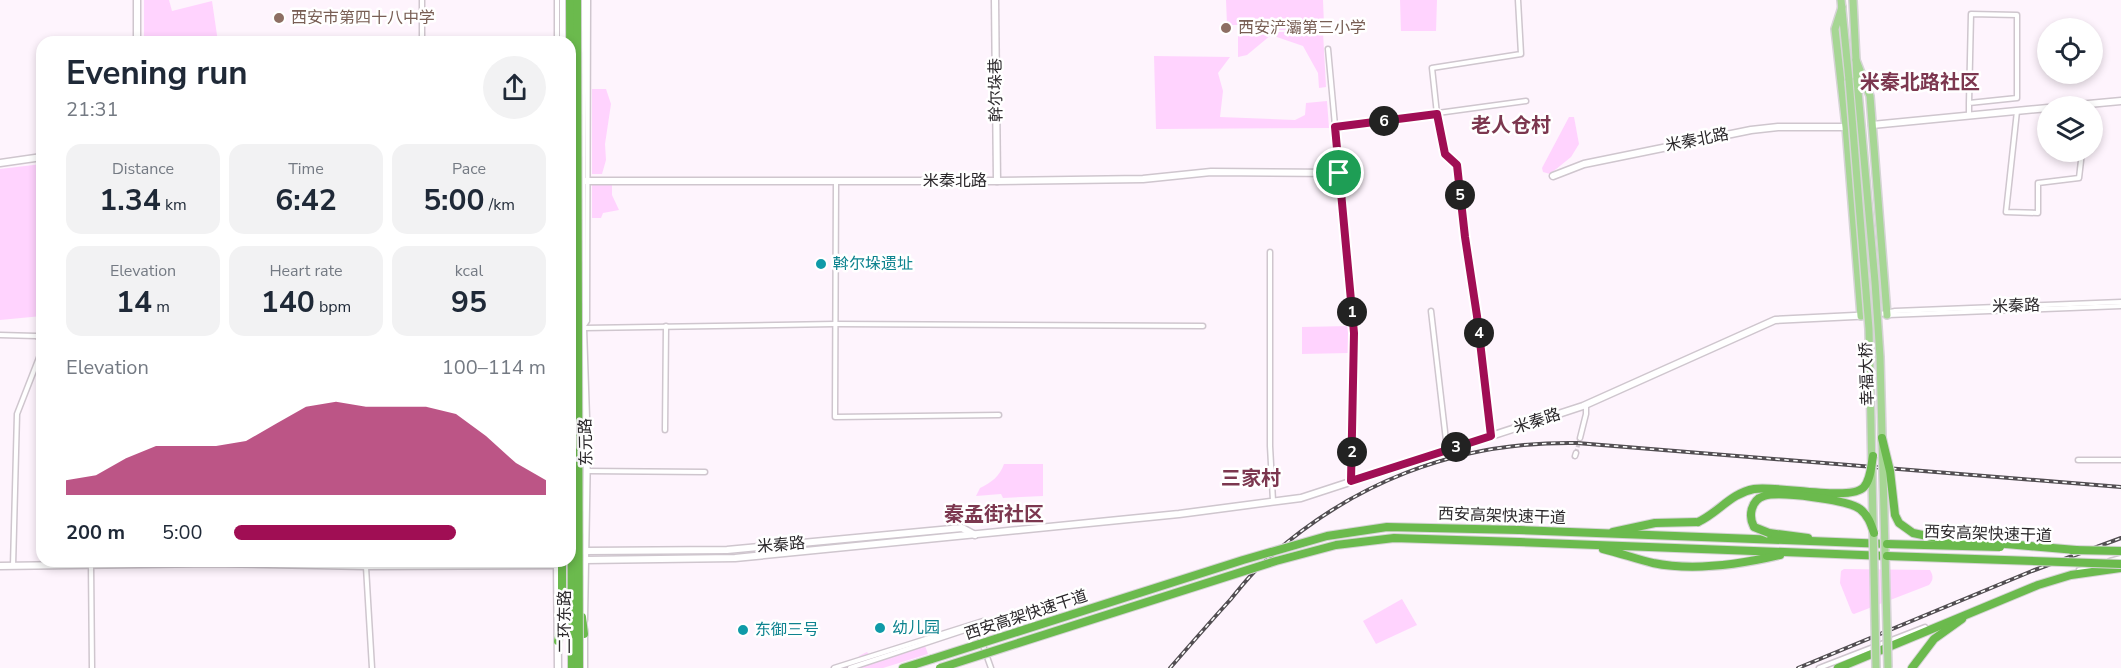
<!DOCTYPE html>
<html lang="en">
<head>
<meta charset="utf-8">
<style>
	:root { --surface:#fff; --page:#f2f2f3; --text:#1f2937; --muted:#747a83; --accent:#a00e54 }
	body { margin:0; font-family:"Nunito Sans","Noto Sans SC",sans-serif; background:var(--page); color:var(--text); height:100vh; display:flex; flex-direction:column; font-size:22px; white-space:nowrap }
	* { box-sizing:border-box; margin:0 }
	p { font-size:20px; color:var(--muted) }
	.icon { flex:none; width:33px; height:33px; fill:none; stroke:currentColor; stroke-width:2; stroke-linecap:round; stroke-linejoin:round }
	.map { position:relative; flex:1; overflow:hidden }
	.panel { position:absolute; left:36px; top:36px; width:540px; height:531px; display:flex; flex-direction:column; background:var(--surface); border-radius:18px; box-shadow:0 3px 9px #0003 }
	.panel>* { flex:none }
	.tools { position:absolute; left:2037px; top:18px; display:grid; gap:12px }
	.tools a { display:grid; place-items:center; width:66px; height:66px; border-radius:50%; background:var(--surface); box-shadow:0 3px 9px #0003; font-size:30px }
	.pin { position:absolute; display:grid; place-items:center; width:51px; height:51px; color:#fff; margin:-26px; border:3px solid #fff; border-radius:50%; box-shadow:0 2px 6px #0007 }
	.km { position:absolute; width:30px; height:30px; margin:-15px; border-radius:50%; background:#222; color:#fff; font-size:16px; line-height:30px; text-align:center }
	.round { display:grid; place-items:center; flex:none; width:63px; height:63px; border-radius:32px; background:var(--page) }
	.summary { display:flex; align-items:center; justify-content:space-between; height:102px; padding:0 30px }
	h1 { font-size:33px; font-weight:700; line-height:45px }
	.stats { display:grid; grid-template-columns:repeat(3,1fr); gap:9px; height:102px; padding:6px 30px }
	.stats div { display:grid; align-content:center; border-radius:15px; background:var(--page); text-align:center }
	.stats b { font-size:30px; font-weight:700 }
	.stats small { font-size:16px; font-weight:400 }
	.stats p { font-size:16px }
	.chart { height:168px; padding:12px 30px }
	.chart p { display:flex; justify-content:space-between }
	.chart svg { width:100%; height:108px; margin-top:6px; fill:var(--accent); opacity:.7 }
	ul { padding:0 30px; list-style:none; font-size:20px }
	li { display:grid; grid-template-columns:96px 72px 1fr; align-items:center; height:45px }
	li i { height:15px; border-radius:8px; background:var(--accent) }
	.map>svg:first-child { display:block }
</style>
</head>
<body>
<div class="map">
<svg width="2121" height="668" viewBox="0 0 2121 668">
	<rect width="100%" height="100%" fill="#fef4fd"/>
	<!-- green -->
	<g fill="#ffd3fe">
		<path d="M144 0H169L172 11 212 1 218 42H144Z"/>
		<path d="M1226 0H1323L1324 25H1303L1302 30H1250V25H1227Z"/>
		<path d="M1400 0H1437L1436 31H1401Z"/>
		<path d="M1238 32H1323L1326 87 1319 88 1318 73 1303 46 1271 35 1247 55 1238 57Z"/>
		<path d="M1154 56 1230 57 1218 73 1223 91 1220 117 1295 120 1305 115 1306 103 1327 101 1329 128 1156 129Z"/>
		<path d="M592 89H606L611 104 605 144 606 160 602 174H592Z"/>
		<path d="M1569 117H1574L1579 144 1571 157 1550 174 1543 172 1542 168Z"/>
		<path d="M42 164V316L0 320V169Z"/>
		<path d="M592 185H612V195L619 210 603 213 601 218H592Z"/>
		<path d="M1349 326 1348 353 1302 354V327Z"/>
		<path d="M1004 464H1043V496L1003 498 1001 494 976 496 980 488C991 483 1000 476 1004 464Z"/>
		<path d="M1844 569 1930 570C1934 577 1933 580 1929 585L1854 614 1852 613 1840 583 1841 571Z"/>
		<path d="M1402 599 1417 625 1376 644 1363 621Z"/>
		<path d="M924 643 928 654 883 668H833L859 661V656L867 652 874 661Z"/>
	</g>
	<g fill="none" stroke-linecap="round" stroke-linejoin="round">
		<!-- street-tunnel -->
		<path stroke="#d4cbd3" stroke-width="4" stroke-dasharray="4 2" stroke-linecap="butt" d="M1576 453 1580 438"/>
		<defs>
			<g id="street">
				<path d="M422 0V42"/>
				<path d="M557 42V0"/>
				<path d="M1328 49 1354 333 1351 481"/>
				<path d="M2017 111 2006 212 2038 213V183L2079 178 2082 152"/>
				<path d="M1969 115V103L1971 14 2017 15V98L1969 103"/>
				<path d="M1335 127 1526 101"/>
				<path d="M836 181 835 417 999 415"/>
				<path d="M1270 252V446L1273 501"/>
				<path d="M1431 311 1447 449"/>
				<path d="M1876 315 1895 311 2121 302"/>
				<path d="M1888 315 2121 306"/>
				<path d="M583 327 587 321 588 0"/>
				<path d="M584 328 835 324 1203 326"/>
				<path d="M0 335 36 336 42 339"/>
				<path d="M665 430 666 326"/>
				<path d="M1491 436 1477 316 1465 237 1457 165 1445 154 1437 114 1432 68 1521 54 1518 0"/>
				<path d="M1580 438 1586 414V405"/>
				<path d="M1575 456 1576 453"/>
				<path d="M2078 460H2121"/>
				<path d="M587 471 705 472"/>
				<path d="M2110 561 2121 558"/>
				<path d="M91 564 92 668"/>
				<path d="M13 566 17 414 42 350"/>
				<path d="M366 567 372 668"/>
				<path d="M2079 570 2094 566"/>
				<path d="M976 626 991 668"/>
				<path d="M834 668 983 621"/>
				<path d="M850 668 983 624"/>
				<path d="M1819 668 1925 627"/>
			</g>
			<g id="secondary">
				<path d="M137 0V42"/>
				<path d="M563 0V42"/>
				<path d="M584 0 582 181 583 328 587 448 584 620"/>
				<path d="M995 0 997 181"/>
				<path d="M2067 106 2121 101"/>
				<path d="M1872 125 2048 108"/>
				<path d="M0 163 42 157"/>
				<path d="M1553 176 1584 164 1751 130 1778 127H1846"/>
				<path d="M575 181H997L1143 179 1211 172 1339 173"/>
				<path d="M585 551 727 550 962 528 975 535"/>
				<path d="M585 560 735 558 1179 514 1301 498 1583 406 1775 320 1875 315"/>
				<path d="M557 562 558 668"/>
				<path d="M0 566 211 563 366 566 557 565"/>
				<path d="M584 630V668"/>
			</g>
			<g id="primary">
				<path d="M1841 0 1849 80"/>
				<path d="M1853 0 1857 80"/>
				<path d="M1842 7 1835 29 1846 127 1861 316"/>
				<path d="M1856 60 1870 96 1887 315"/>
			</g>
			<g id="highway">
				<path d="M1519 530 1887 544"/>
				<path d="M1613 532 1655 523 1698 522"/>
				<path d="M1769 533 1808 538"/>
				<path d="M1519 542 1887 556"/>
				<path d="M1603 549C1620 553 1636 559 1653 563 1692 571 1742 564 1780 555"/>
				<path d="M582 617 584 634"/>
				<path d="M558 641 562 622V561"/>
				<path d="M903 668 932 659"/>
				<path d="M1838 668 2038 585 2071 575 2121 568"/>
				<path d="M1912 668 1934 639 1962 619"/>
			</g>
		</defs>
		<!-- street casing -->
		<use href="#street" stroke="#cfc6ce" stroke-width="7"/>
		<!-- secondary casing -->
		<use href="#secondary" stroke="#cfc6ce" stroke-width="9"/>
		<!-- primary casing -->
		<use href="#primary" stroke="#d5d4d5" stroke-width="10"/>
		<!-- highway casing -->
		<use href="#highway" stroke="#d5d4d5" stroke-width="10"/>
		<!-- street -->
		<use href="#street" stroke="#fff" stroke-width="4"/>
		<!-- secondary -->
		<use href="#secondary" stroke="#fff" stroke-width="6"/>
		<!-- primary -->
		<use href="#primary" stroke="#a6d694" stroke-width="7"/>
		<!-- highway -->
		<use href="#highway" stroke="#6bba4d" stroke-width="8"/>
		<defs>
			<g id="rail">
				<path d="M1170 668C1190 645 1210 622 1231 599 1240 588 1250 575 1261 565 1349 483 1456 441 1577 443L2121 487"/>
				<path d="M1798 668 2032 571 2121 538"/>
			</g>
		</defs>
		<!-- rail casing -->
		<use href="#rail" stroke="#524e52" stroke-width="4"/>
		<!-- rail -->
		<use href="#rail" stroke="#fff" stroke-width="1.5" stroke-dasharray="4.5" stroke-linecap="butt"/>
		<defs>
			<g id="primary-bridge">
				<path d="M1849 80 1869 329 1876 668"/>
				<path d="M1857 80 1875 282 1880 357 1888 668"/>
			</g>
			<g id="highway-bridge">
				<path d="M570 0 572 668"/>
				<path d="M577 0 579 668"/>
				<path d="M1882 438 1890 471 1895 515 1899 523 1913 533 1937 538 2076 550"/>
				<path d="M1698 522C1718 513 1731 493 1754 489 1777 485 1851 502 1864 487 1871 479 1871 466 1873 456"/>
				<path d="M1769 533 1754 527C1748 516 1751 500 1764 496 1780 491 1848 500 1860 509 1868 515 1871 524 1874 533"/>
				<path d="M1887 544 2000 547"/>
				<path d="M2072 550 2121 551"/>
				<path d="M1887 556 2121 564"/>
				<path d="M932 659 1243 560 1327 536 1387 527 1519 530"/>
				<path d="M940 668 1276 561 1336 545 1394 538 1519 542"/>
			</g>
		</defs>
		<!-- primary-bridge casing -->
		<use href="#primary-bridge" stroke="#d5d4d5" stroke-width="10" stroke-linecap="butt"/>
		<!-- highway-bridge casing -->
		<use href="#highway-bridge" stroke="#d5d4d5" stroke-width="10" stroke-linecap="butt"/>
		<!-- primary-bridge -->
		<use href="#primary-bridge" stroke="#a6d694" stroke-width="7"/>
		<!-- highway-bridge -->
		<use href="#highway-bridge" stroke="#6bba4d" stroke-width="8"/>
	</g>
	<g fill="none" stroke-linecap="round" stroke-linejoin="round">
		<defs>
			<path id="route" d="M1437 114 1445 154 1457 165 1465 237 1477 316 1491 436 1351 481 1354 333 1335 127Z"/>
		</defs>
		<!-- route casing -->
		<use href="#route" stroke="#fff" stroke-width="12"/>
		<!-- route -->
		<use href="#route" stroke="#a00e54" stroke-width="8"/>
	</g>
	<!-- markers -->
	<g fill="#8d6e63" stroke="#fff" stroke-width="2">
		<circle cx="279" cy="18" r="6"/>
		<circle cx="1226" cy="28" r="6"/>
	</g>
	<g fill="#0f9aa8" stroke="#fff" stroke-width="2">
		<circle cx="821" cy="264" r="6"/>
		<circle cx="880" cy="628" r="6"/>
		<circle cx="743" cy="630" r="6"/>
	</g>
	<g text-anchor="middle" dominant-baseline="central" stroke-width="5" stroke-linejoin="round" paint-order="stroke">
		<!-- education labels -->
		<g font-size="16" fill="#785e54" stroke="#fff" text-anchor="start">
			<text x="291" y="18">西安市第四十八中学</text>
			<text x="1238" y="28">西安浐灞第三小学</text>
		</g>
		<!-- street labels -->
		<g font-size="16" fill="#2b282b" stroke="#fff">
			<text transform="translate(996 90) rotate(-91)">幹尔垛巷</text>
			<text transform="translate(1697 140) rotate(-11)">米秦北路</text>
			<text x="955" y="181">米秦北路</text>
			<text transform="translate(2016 306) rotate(-2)">米秦路</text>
			<text transform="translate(1867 374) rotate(-92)">幸福大桥</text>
			<text transform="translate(1537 421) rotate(-18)">米秦路</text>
			<text transform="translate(586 442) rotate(-91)">东元路</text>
			<text transform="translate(1502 516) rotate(2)">西安高架快速干道</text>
			<text transform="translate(1988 534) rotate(2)">西安高架快速干道</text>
			<text transform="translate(781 545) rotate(-5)">米秦路</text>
			<text transform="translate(1026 615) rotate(-18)">西安高架快速干道</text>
			<text transform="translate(565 622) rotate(-90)">二环东路</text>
		</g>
		<!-- culture labels -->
		<g font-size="16" fill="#0d838f" stroke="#fff" text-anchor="start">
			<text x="833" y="264">斡尔垛遗址</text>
			<text x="892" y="628">幼儿园</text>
			<text x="755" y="630">东御三号</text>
		</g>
		<!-- quarter labels -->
		<g font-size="20" font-weight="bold" fill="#7c374f" stroke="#fff">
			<text x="1920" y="82">米秦北路社区</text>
			<text x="1511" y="125">老人仓村</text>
			<text x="1251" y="478">三家村</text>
			<text x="994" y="514">秦孟街社区</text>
		</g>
	</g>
</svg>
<div class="tools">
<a><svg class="icon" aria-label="locate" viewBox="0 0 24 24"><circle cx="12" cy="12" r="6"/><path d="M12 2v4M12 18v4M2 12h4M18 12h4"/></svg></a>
<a><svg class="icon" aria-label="layers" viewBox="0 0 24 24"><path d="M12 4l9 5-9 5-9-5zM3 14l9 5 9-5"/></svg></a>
</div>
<div class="pin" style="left:1339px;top:173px;background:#1e9e55"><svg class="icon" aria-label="arrive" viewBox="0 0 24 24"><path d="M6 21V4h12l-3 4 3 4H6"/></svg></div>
<b class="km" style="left:1352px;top:312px">1</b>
<b class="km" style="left:1352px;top:452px">2</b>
<b class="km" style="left:1456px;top:447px">3</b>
<b class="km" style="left:1479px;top:333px">4</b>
<b class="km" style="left:1460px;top:195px">5</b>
<b class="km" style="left:1384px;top:121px">6</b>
<section class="panel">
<div class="summary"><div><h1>Evening run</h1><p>21:31</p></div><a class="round"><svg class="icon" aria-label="share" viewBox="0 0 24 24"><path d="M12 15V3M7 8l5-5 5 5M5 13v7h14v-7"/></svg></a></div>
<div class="stats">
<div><p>Distance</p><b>1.34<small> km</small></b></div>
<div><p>Time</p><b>6:42</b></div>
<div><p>Pace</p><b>5:00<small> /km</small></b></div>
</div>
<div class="stats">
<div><p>Elevation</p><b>14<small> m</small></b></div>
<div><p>Heart rate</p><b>140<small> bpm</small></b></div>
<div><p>kcal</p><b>95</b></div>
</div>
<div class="chart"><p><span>Elevation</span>100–114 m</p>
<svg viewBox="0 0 160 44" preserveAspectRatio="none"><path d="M0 44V38L10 36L20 29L30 24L40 24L50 24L60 22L70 15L80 8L90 6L100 8L110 8L120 8L130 11L140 20L150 31L160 38V44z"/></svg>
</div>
<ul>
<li><b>200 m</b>5:00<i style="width:71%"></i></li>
</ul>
</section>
</div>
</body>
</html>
